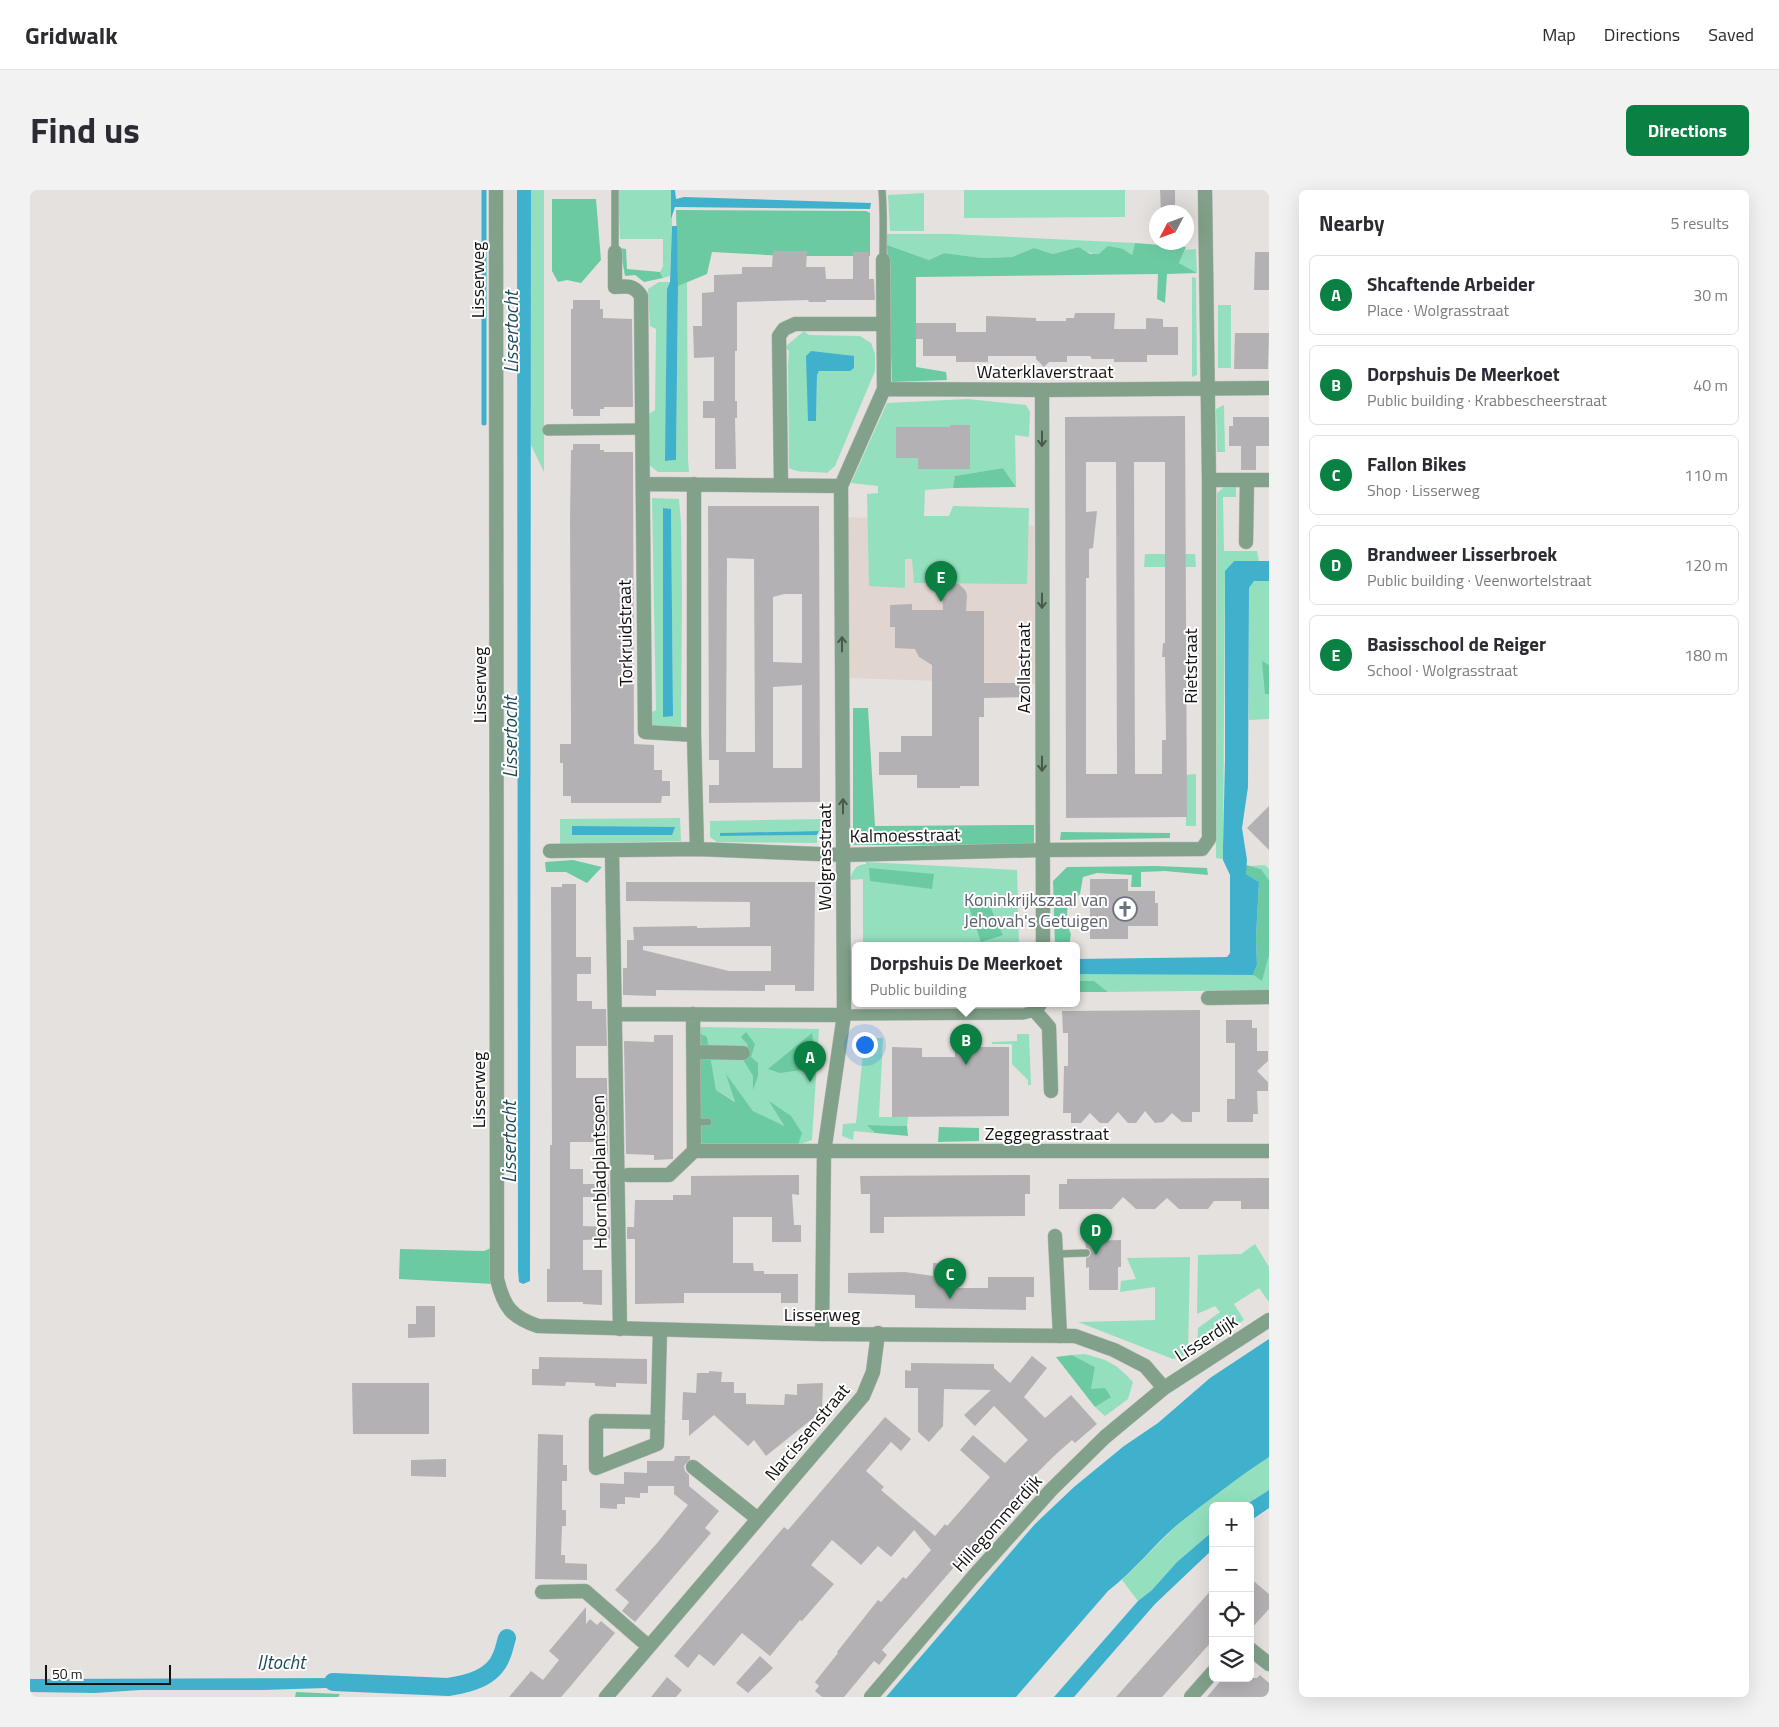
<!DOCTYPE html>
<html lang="en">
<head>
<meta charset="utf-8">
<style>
	body { margin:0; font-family:"Titillium Web",sans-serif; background:#f2f2f3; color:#2b2b33 }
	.controls { position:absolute; right:15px; bottom:15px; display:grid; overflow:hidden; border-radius:8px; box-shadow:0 5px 20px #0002 }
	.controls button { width:45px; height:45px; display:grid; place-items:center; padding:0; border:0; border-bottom:1px solid #e1e1e2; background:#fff; color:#2b2b33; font:25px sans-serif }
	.compass { position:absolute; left:1119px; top:15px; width:45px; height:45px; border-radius:50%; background:#fff; box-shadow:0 5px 20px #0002; rotate:229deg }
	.scale { position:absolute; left:15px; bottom:12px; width:126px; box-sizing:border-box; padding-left:5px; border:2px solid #121110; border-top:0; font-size:14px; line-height:18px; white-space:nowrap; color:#121110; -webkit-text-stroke:4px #fff; paint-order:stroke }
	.you { position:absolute; left:834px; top:854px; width:18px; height:18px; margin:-12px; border:4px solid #fff; border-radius:50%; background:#1a73e8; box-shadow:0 0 0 8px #1a73e833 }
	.badge { display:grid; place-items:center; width:32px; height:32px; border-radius:50%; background:#0b8043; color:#fff; font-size:16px; font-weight:700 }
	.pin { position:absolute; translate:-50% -41px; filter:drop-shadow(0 1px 2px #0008) }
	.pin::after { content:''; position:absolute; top:26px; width:18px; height:15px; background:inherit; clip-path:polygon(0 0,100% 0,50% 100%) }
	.popup { position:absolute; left:822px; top:752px; width:228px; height:65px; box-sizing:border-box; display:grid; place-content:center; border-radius:8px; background:#fff; filter:drop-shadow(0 1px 4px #0005); font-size:16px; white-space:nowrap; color:#7c7c81 }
	.popup b { font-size:19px; color:#2b2b33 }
	.popup::after { content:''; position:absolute; left:50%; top:100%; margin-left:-10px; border:10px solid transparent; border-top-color:#fff }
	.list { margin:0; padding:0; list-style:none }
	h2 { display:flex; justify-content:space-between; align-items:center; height:65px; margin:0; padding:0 20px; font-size:21px }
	h2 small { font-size:16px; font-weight:400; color:#7c7c81 }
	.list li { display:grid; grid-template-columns:32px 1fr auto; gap:15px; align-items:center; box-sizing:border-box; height:80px; margin:0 10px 10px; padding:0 10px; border:1px solid #e1e1e2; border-radius:8px }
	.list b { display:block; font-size:19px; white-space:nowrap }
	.list p { margin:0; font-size:16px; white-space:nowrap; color:#7c7c81 }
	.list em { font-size:16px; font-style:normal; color:#7c7c81 }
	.icon { flex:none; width:28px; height:28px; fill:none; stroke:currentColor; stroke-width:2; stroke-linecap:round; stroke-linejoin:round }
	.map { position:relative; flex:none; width:1239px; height:1507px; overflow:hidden; border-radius:8px }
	header { display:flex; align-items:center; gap:30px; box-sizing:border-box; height:70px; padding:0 25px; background:#fff; border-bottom:1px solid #e1e1e2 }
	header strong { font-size:24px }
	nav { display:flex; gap:28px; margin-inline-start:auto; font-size:18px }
	.intro { display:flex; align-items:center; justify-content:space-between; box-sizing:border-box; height:120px; padding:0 30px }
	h1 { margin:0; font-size:35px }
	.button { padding:12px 22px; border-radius:8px; background:#0b8043; color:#fff; font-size:18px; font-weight:700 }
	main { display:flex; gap:30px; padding:0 30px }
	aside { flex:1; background:#fff; border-radius:8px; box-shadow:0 5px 20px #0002 }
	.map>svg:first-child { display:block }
</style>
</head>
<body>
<header>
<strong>Gridwalk</strong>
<nav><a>Map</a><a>Directions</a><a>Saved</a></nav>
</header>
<div class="intro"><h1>Find us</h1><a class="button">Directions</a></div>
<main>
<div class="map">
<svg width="1239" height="1507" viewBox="0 0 1239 1507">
	<rect width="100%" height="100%" fill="#e5e1df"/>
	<path fill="#e1d5cf" d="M817 327 1004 336 1005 494 818 488Z"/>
	<path fill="#94dfbe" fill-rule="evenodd" d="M501 0H514V282L501 255Z
		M588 0H641L642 36 640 86 633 88 630 82 633 76V49H590Z
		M934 0H1095V27L934 28Z
		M894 3V41H860L858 5Z
		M857 44H922L1105 53 1102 65 1093 59C1073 64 1067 69 1049 57L1023 64 1004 58 982 67 952 68 914 63 899 70 857 55Z
		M1166 59 1167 83 1149 73 1155 60Z
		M1162 87 1166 88 1167 185 1162 187Z
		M629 92H640L637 99 636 271 646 270 648 96 657 92 658 270 659 282H628L618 274 619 224 625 220 626 139 620 136 618 99Z
		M1188 115H1201V178H1188Z
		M774 141 779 145 830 146 841 153 845 164V181L805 276 797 283C785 281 769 284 759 278L758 174 759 161 755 157ZM781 161 820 181H789L787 184 786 231H779L777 191Z
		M938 209 996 215 1000 222 999 247 985 245 986 297 973 278 926 286 923 298 895 300 894 326H919L923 316 999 318 997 394 884 393 882 369H875V398L839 396 837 304 848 303V296L821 293 857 213Z
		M1194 215 1195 262H1187L1186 219Z
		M1206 296V307H1193L1194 361H1227L1229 371H1204L1195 381 1193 669 1186 668 1187 303 1194 297Z
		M622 308 649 309 651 333 652 405 651 538 622 537 620 523 626 520ZM633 318 641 320 643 526H633Z
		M1115 364H1165L1166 377H1114Z
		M1224 391H1239V529L1219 530V398Z
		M1166 584V636H1156V585Z
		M650 628 651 651 530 654V629Z
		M793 629V641L690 643V646L787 645V653L687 652 680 647V631Z
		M836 672 987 680 989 756H833V689L820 690C823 680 825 675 836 674Z
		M1235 675 1239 679V690L1231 679 1219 676Z
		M1239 766V800L1078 802 1064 791H1046V784L1070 783 1223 785 1232 791Z
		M670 837 789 839 782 950 768 955 740 912 754 937 723 921 697 886 706 912 686 900 677 848 669 843Z
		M987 844H999V846L1001 895H998V890L982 874V854H962V852L987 851Z
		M824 848H853L849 927H878L877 936 838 935 845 943 824 941 823 950 812 946 813 934 826 933 833 863 823 860Z
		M1225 1054 1239 1077V1112L1229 1098 1204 1114 1214 1130 1167 1160 1168 1138 1190 1122 1185 1116 1167 1124 1168 1065 1211 1064Z
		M1160 1067 1158 1164 1143 1169 1048 1132 1125 1130V1097L1090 1102 1091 1091 1106 1089 1097 1068Z
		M1054 1164C1079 1170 1085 1173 1103 1192L1098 1209 1075 1226 1065 1217 1081 1206 1061 1199 1065 1177 1042 1165Z
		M1239 1267V1300L1214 1316H1183V1341L1147 1372 1122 1400 1108 1411 1092 1390 1146 1336 1201 1292Z"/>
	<path fill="#6bcaa2" d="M522 9H566L571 70 551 93 537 90 528 92 522 81Z
		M646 20 836 21 840 23V66H757L682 62 677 84 648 96Z
		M1105 53 1156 57 1149 73 1167 83 1137 84 1135 113 1127 109 1128 84 886 87V177L916 182 917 190 862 192 857 55 899 70 914 63 952 68 982 67 1004 58 1023 64 1049 57 1060 64H1069L1078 56 1093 59 1102 65Z
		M590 58 596 59 597 79 630 82 633 88 614 92 605 85 595 86Z
		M973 278 986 297 923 298 925 286Z
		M1232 471 1239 475V504H1235Z
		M823 518H838L845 636 1004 635V655H823Z
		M1031 642 1140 643V648L1030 650Z
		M543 670 572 677 557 693 536 682H516L515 672Z
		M1216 675 1231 679 1239 690V766L1232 791 1223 785 1227 775 1226 748 1229 692 1216 684Z
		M1125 676 1177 678 1178 685 1135 681 1111 682V697H1101L1102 685 1067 683 1053 687 1050 704 1038 714 1036 732 1041 744 1039 756H1025L1023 691 1037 677Z
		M839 678 904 684 902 699 840 691Z
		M957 710 973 745 951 752 939 717Z
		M1046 791H1064L1078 802H1046Z
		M716 842 725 854 721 867 728 873V886L723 900V886L711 866 718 855 711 847Z
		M669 843 677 847 686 900 705 912 696 884 723 921 754 936 739 911 761 926 772 943 768 955H670Z
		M782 843 785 867 778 879 750 883 738 879Z
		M837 935 877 936 878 946 845 943Z
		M909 937 949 938V951L908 952Z
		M985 940H1006V950L984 948Z
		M461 1058 463 1094 369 1089 370 1059 454 1061Z
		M1042 1165 1065 1177 1061 1199 1075 1198 1081 1207 1065 1217 1026 1167Z
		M266 1502 310 1504 308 1507H265Z"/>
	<path fill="#3fb1cd" d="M487 0H501V4L500 1091 493 1094 489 1092 488 1081Z
		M641 0H645L646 9 654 7 841 13 840 19 645 17 641 29Z
		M642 36H647L648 96 646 270 635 271 637 99 640 92Z
		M781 161 824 166V178L820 181H789L787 185 786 231H778L776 166Z
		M633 318 641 319 643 526 633 527Z
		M1204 371H1239V391H1224L1219 398 1218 597 1212 638 1217 670 1216 684 1229 692 1226 748 1227 775 1223 785 1046 784V769L1197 767 1200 763V685L1193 670V657L1195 570V381Z
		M542 636 645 637 642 645H542Z
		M789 641 787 645 690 646V643Z
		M1239 1149V1267C1207 1288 1177 1311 1147 1335 1123 1356 1104 1381 1078 1401L986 1507H856L1005 1334 1044 1297 1094 1256 1128 1233 1180 1188Z
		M1239 1300V1318L1220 1331V1316H1214Z
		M1183 1341V1359L1125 1414 1044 1507H1024L1108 1411 1122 1400 1147 1372Z
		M327 1488V1497L233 1500H110L65 1503 0 1502V1489Z"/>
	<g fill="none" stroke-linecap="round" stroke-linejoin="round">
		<path stroke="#3fb1cd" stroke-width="5" d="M454 0V233"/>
		<path stroke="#3fb1cd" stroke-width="18" d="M303 1492 418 1497C438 1494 463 1488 471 1467 474 1461 475 1454 477 1448"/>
	</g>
	<path fill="#b4b1b4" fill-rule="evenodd" d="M1130 0H1145V22H1131Z
		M743 61H777L776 77H795L796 89H823V62H839V89H844L845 110H796V112H779L778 110 707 112V161H705V211H707V228H705L706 279H685V228H673V211H684V167L664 168 663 136H672V103L684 102V85L712 84V77H742Z
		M1225 62H1239V100H1224Z
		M543 110H570V119H573V128L602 129 603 217H574V219H570V226H543V219H541V119H543Z
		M1045 123H1085L1084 139H1116V128L1133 129V137H1148V165H1117V172H1084V169H1062L1060 166H1037V172H1019L1014 177 1006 169V166H958V172H926V166H893V149H886V133H926V142H956V126L1006 128V131H1036V128H1044Z
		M1205 143H1239L1238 179H1204Z
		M1155 226 1157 627 1036 628 1035 227ZM1056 272H1086L1087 584H1056V388H1059V359L1063 358 1067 321 1056 322ZM1104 272H1135V453H1133L1132 467H1135L1136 550H1132V584H1105Z
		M1203 227H1239V256H1226V280H1211V256H1199V236H1203Z
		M920 235H940V279H888V268H866V237H920Z
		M543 254H570V260H574V262H603L604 554 624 555V580H632V591H640V606H632L631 613H541V606H533V573H530V554H541V527L540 331 541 260H543Z
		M678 316H789L790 612 679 613V595H689V570H679ZM697 368 724 369 725 562H696ZM754 404H772V473L743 472V407ZM772 495V578H743V497Z
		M924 393 929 394 935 400 937 405 936 421H954V493H998V507L954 508V527H949V596H930V598H887V585H849V562H871V546H902V475L889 467 885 459 865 458V437H860V415L882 414V420H913L912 401 917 395Z
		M1239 616V660L1217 638Z
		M1060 689H1098V701H1125V713H1128V736H1098V749H1060Z
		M596 692H785L784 801H765V795H735V801L626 800V806L593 805V778H597V750H604L603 737 667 736V738L720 737V712L596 711ZM613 756H741V781H699L613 760Z
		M532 694H546V767H561V784H547V811H562V819H576L577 856H546V888H577L578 964H566V952H540V979H553V994H579V1007H553V1036L580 1037V1049L553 1050V1080H572V1115L553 1114V1112H517V1079H520V955H522L521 697H532Z
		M1170 820V922H1162V932H1152L1142 923 1133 932 1125 933 1115 921 1106 933H1098L1088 922 1078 933H1070L1060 923 1051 933H1041V923H1033L1034 876H1038V843H1033L1032 821Z
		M1196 830H1222V838H1227V861H1238V871L1227 881 1238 892V901H1227L1228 924H1223V932H1197V909H1205V853H1196Z
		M624 845H643V969L624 970V965L596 964 594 851 624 852Z
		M862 857 892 858V867H925V857H979V926L862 927Z
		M769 985V1005L762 1004 764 1035H771V1052H742V1027H703V1073H723L724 1081H734V1084H768V1113H751V1103H654V1113L605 1114V1049H597V1037H604L605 1010H643V1005H661V986Z
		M1000 985V1004H995V1026L854 1027V1043H840V1004H831L830 986Z
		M1239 988V1019H1211V1011H1184L1178 1019H1149L1137 1008 1125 1019H1106L1093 1007 1082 1019H1029V994H1037V989Z
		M1091 1050V1077H1088V1100H1059V1077L1056 1078V1068L1060 1066 1061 1062 1059 1059 1056 1058 1055 1051Z
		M903 1073 922 1074V1098H958V1087H1004V1107H996V1120L885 1118V1105L818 1103V1083L875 1082 903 1086Z
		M386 1116H405V1147L378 1148V1134H386Z
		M1002 1166 1017 1178 994 1207 1015 1228 1041 1205 1067 1234 1045 1253 1042 1250 1024 1266 990 1300 992 1301 970 1328 960 1339 959 1337 852 1460 857 1465 849 1475 844 1471 814 1507H792L785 1501 789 1496 785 1492 808 1463 807 1462 848 1410 851 1412 873 1387 876 1389 901 1360 884 1340 861 1367 848 1356 831 1375 802 1350 781 1375 804 1394 772 1431 770 1430 740 1466 712 1443 684 1476 669 1464 658 1478 644 1466 754 1337 758 1340 855 1227 881 1249 871 1261 861 1252 836 1281 854 1297 851 1300 905 1346 915 1334 917 1336 960 1287 930 1260 943 1245 975 1273 998 1250 964 1216 945 1236 934 1225 961 1200 914 1199 913 1236 899 1252 888 1242V1198H875V1180L881 1181V1173L964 1174V1178L980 1193Z
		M509 1167 617 1169V1194L586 1193V1197L565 1196V1193L536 1192 535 1196 502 1195V1179H509Z
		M679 1181 692 1182 691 1192H704V1203H716V1214L754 1215 755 1204 767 1205V1194L793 1193 792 1221 736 1266 724 1250 718 1256 684 1225 659 1246V1230H652L653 1202 666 1203 667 1183H679Z
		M322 1193H399V1244H323Z
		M508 1244 533 1245V1275H537V1291H532V1320H536V1336H532L531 1365H535V1373L557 1374V1390L505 1389Z
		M645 1266H660V1269L654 1276 655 1281 659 1285V1296L689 1321 675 1338 681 1343 605 1432 592 1421 599 1412 585 1400 628 1352 658 1315 644 1304V1296H618V1303H610V1308L595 1307V1314H587V1319L570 1318V1293L594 1294V1282L617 1283V1271H644Z
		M416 1269V1287L381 1286V1270Z
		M1220 1388 1239 1404V1419L1220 1440Z
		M1183 1398V1450L1132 1507H1086Z
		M556 1417V1434L560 1429 567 1435 571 1431 585 1443 539 1498 531 1507H479L501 1481 513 1490 529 1470 519 1461Z
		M730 1466 743 1478 718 1503 706 1493Z
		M1230 1485 1239 1493V1507H1177L1193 1488H1227Z
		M637 1487 652 1500 646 1507H621Z"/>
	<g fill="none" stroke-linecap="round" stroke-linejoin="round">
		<g stroke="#bfbcba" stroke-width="8">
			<path id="service" d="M585 0V62
				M852 0C854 24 853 47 853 70
				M663 932H678
				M1026 1064 1056 1063"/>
		</g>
		<g stroke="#bfbcba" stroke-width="12">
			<path id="pedestrian" d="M518 240 613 239
				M814 825 993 824 1005 821"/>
		</g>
		<g stroke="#bfbcba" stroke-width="15">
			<path id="minor" d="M585 62V97C597 96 604 95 611 106L615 542 664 545
				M854 199 1012 200 1239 198
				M1012 200 1013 756
				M1179 290H1239
				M613 294 811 296
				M664 294V545L667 659
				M751 295 749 146 754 139 765 134H853
				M1216 352 1217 290
				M520 661 667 659 813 665 1012 660 1172 659 1179 649V290L1175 0
				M582 661 590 1139
				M1178 808 1239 807
				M1010 814 1005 821 1019 837 1021 901
				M585 824 814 825
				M663 824 664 961H1239
				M664 862 713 863
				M598 985H639L664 961
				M1025 1046 1030 1146
				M792 1144 794 962 814 825 811 296 854 199 853 70
				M628 1232 566 1231V1278L627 1254 630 1140
				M663 1277 728 1329
				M512 1402 555 1401 618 1456
				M1220 1459 1239 1474
				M576 1507 833 1206 843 1182 848 1143
				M1161 1507 1183 1482"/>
		</g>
		<g stroke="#bfbcba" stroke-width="15">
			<path id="tertiary" d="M466 0 467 1089C474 1117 481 1127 508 1136L792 1144 1045 1146 1084 1160 1115 1176 1134 1198
				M841 1507 943 1387 1021 1300 1075 1247 1134 1198 1239 1130"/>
		</g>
		<use href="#service" stroke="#81a18a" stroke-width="7"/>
		<use href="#pedestrian" stroke="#81a18a" stroke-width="11"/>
		<use href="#minor" stroke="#81a18a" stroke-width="14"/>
		<use href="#tertiary" stroke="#81a18a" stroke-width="14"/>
	</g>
	<defs><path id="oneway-shaft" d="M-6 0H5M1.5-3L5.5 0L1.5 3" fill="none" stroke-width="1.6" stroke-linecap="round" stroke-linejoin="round" transform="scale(1.25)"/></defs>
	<g stroke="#4a594d">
		<use href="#oneway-shaft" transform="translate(1012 249) rotate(90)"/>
		<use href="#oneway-shaft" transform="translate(1012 411) rotate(90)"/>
		<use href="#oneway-shaft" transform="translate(812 454) rotate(-90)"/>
		<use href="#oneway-shaft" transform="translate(1012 574) rotate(90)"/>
		<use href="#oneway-shaft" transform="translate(813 616) rotate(-90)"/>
	</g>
	<defs>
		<g id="church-ring" transform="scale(1.25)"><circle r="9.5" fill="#fff" stroke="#6b7280" stroke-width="1.5"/><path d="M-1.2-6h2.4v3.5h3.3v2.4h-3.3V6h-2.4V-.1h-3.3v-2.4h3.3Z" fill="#6b7280"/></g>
	</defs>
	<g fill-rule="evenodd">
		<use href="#church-ring" x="1095" y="719"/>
	</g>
	<g text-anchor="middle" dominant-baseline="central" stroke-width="4" stroke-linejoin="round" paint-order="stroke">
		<g font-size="18" fill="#121110" stroke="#fff">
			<text transform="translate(447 90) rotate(-90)">Lisserweg</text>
			<text x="1015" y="181">Waterklaverstraat</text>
			<text transform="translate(595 443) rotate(-91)">Torkruidstraat</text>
			<text transform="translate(1160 476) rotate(-90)">Rietstraat</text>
			<text transform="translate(993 478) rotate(-90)">Azollastraat</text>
			<text transform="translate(449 495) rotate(-90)">Lisserweg</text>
			<text transform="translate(875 645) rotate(-1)">Kalmoesstraat</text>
			<text transform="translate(794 667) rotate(-90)">Wolgrasstraat</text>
			<text transform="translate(448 900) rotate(-90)">Lisserweg</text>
			<text x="1017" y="943">Zeggegrasstraat</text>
			<text transform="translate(569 982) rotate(-91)">Hoornbladplantsoen</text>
			<text x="792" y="1124">Lisserweg</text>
			<text transform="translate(1176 1148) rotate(-33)">Lisserdijk</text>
			<text transform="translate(777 1242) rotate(-50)">Narcissenstraat</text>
			<text transform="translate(967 1333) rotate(-48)">Hillegommerdijk</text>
		</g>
		<g font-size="18" fill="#5b616d" stroke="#fff" text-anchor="end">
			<text x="1078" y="709">Koninkrijkszaal van<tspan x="1078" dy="21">Jehovah's Getuigen</tspan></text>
		</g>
		<g font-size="19" font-style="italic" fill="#1b4b57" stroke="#fff">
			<text transform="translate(480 142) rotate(-90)">Lissertocht</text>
			<text transform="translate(479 547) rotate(-90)">Lissertocht</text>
			<text transform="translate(478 952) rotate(-90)">Lissertocht</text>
			<text x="251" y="1471">IJtocht</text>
		</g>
	</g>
</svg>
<div class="controls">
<button>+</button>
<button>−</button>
<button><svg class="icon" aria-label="locate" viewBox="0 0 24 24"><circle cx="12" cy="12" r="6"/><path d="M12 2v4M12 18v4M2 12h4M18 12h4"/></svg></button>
<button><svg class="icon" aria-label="layers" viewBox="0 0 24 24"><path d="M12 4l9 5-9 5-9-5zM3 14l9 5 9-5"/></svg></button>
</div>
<svg class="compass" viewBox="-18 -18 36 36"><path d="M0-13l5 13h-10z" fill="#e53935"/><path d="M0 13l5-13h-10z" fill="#7c7c81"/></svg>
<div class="scale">50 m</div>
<div class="you"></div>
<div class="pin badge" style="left:780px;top:892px">A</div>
<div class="pin badge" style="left:936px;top:875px">B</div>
<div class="popup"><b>Dorpshuis De Meerkoet</b>Public building</div>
<div class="pin badge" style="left:920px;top:1109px">C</div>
<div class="pin badge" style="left:1066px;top:1065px">D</div>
<div class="pin badge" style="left:911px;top:412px">E</div>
</div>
<aside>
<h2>Nearby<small>5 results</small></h2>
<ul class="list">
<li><span class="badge">A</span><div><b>Shcaftende Arbeider</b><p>Place · Wolgrasstraat</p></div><em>30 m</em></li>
<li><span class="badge">B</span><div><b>Dorpshuis De Meerkoet</b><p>Public building · Krabbescheerstraat</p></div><em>40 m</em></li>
<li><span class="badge">C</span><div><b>Fallon Bikes</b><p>Shop · Lisserweg</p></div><em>110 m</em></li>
<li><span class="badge">D</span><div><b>Brandweer Lisserbroek</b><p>Public building · Veenwortelstraat</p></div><em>120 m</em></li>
<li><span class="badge">E</span><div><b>Basisschool de Reiger</b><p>School · Wolgrasstraat</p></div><em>180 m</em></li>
</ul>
</aside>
</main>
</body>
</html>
